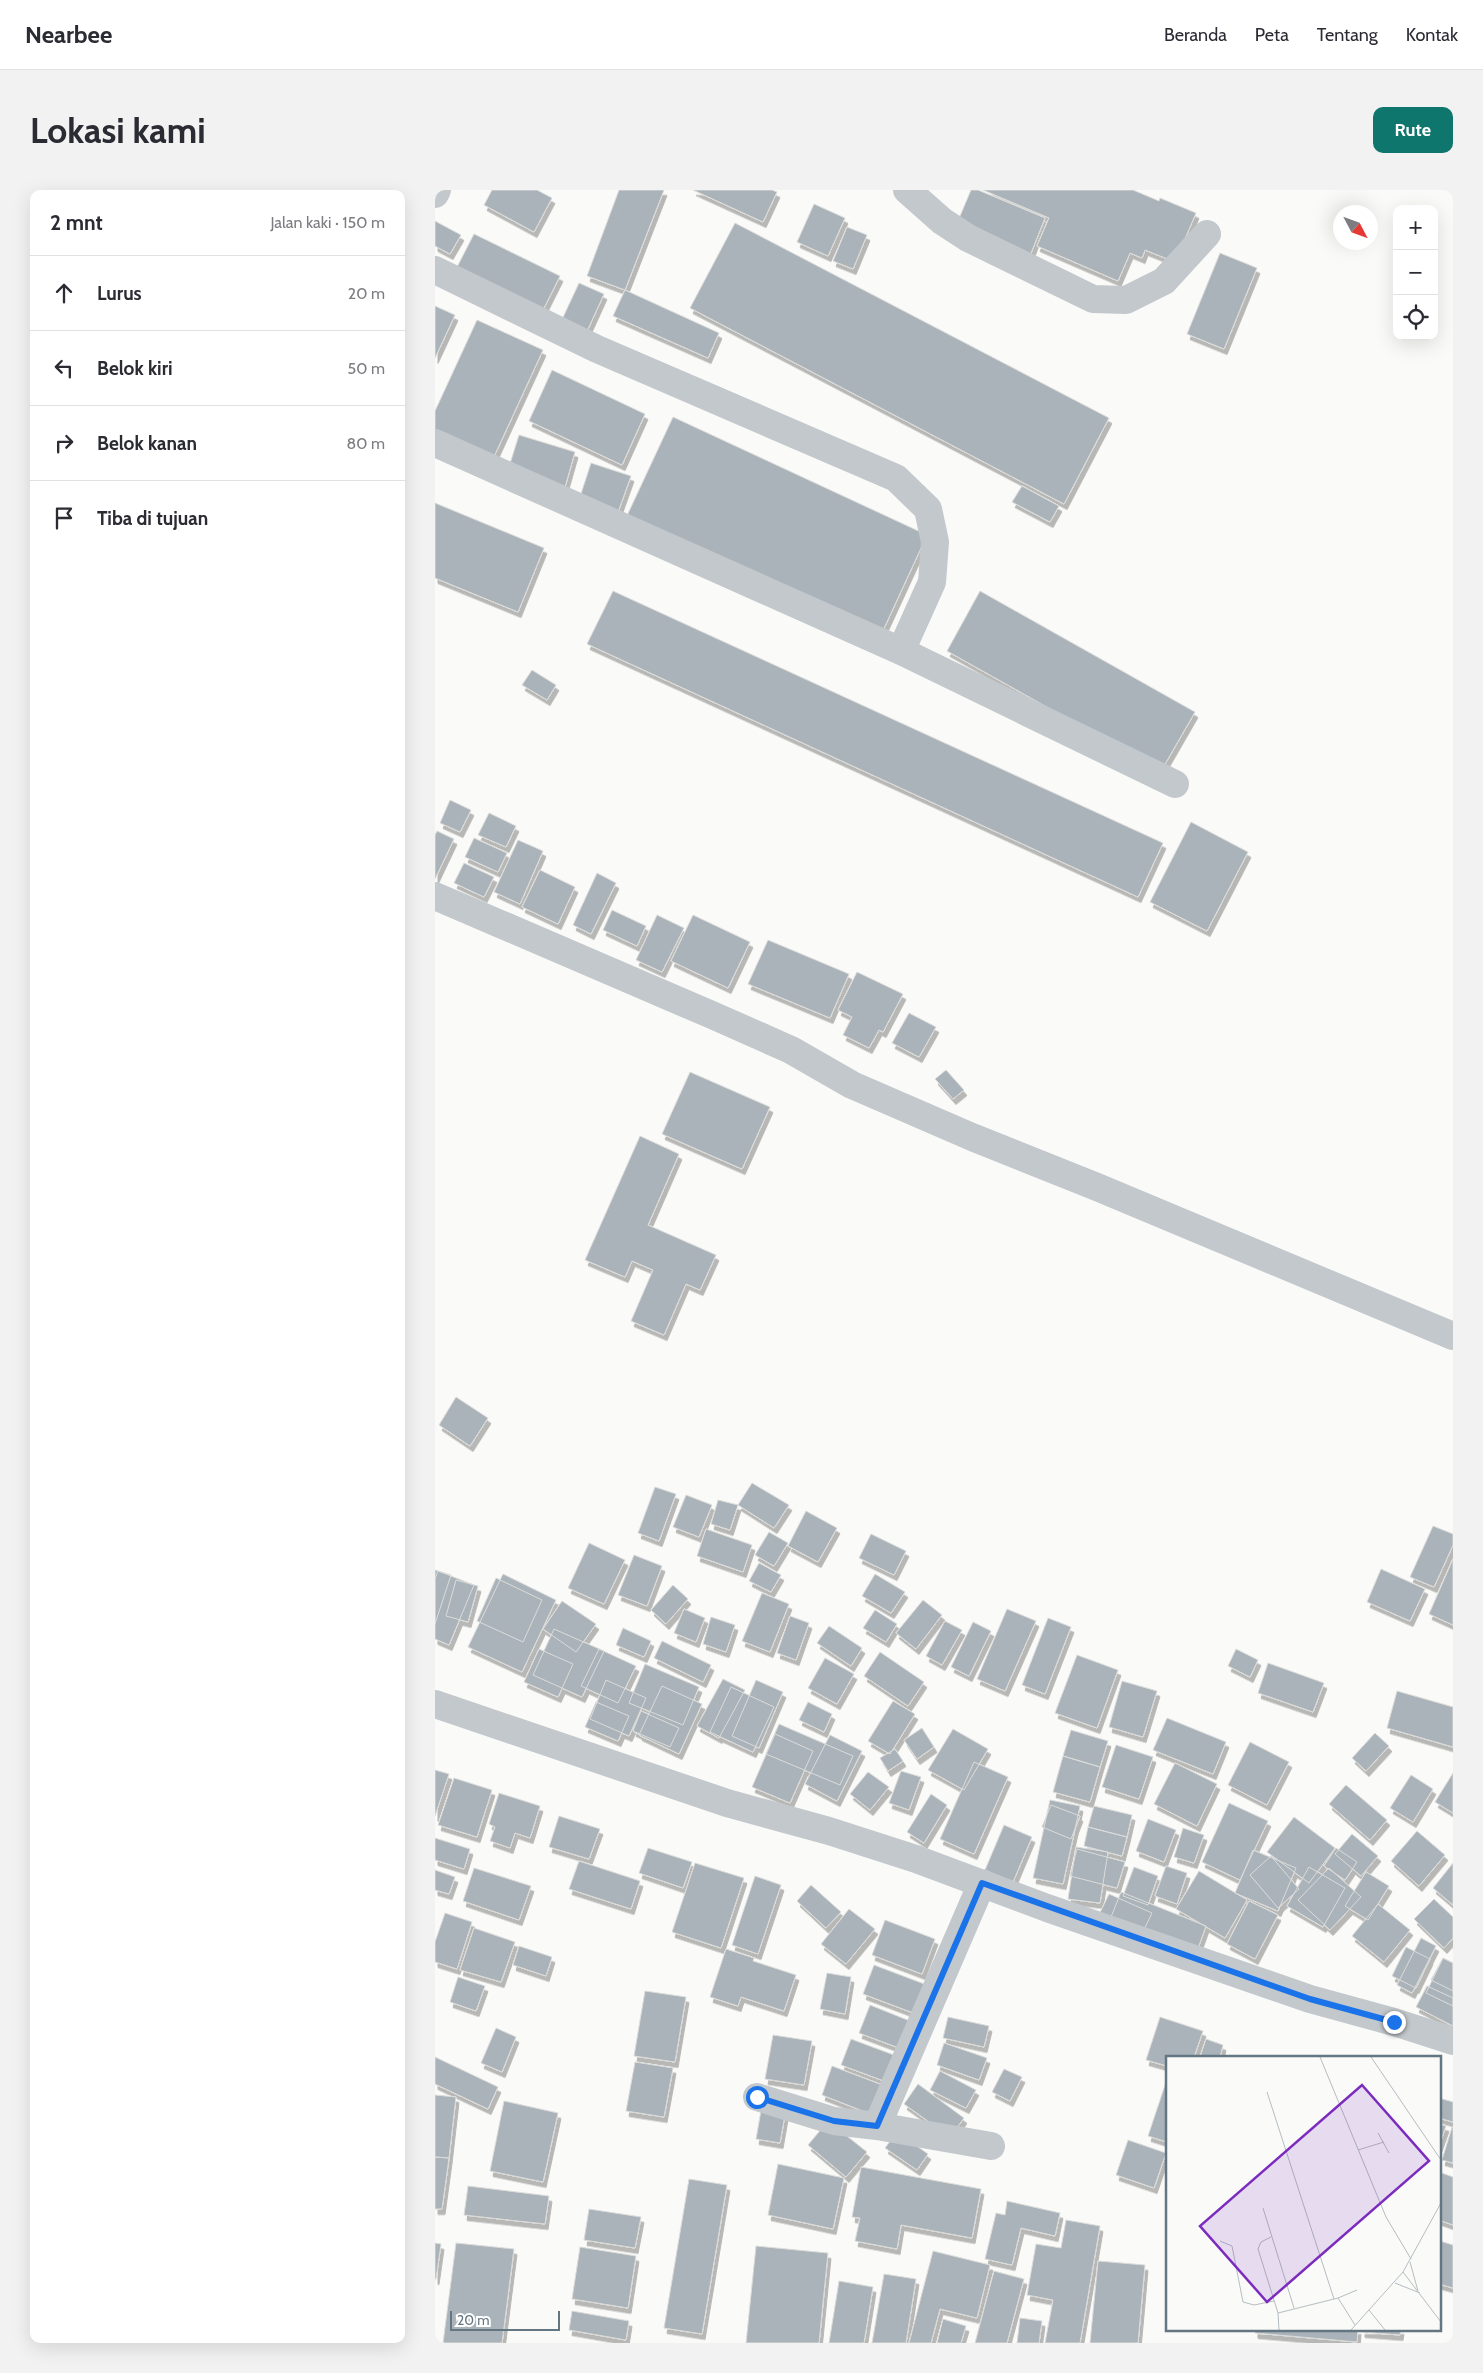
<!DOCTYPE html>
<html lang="id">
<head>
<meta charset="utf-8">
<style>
	body { margin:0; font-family:Cabin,sans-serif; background:#f2f2f3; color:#2b2b33 }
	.controls { position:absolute; right:15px; top:15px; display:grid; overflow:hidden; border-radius:10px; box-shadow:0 5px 20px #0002 }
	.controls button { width:45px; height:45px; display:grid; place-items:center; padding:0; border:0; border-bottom:1px solid #e1e1e2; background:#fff; color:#2b2b33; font:25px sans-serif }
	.compass { position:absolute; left:898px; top:15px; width:45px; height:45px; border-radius:50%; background:#fff; box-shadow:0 5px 20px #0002; rotate:131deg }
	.scale { position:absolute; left:15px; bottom:12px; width:110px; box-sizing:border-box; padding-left:5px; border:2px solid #657683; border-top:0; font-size:14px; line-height:18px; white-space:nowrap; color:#657683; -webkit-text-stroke:4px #fff; paint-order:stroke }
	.stop { position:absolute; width:15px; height:15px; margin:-11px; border:4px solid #1a73e8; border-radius:50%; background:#fff }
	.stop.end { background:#1a73e8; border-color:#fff; box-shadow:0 1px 5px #0008 }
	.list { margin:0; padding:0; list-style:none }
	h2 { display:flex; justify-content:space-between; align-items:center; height:65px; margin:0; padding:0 20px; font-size:21px }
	h2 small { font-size:16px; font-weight:400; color:#7c7c81 }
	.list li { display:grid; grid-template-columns:32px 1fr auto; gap:15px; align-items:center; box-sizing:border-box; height:75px; padding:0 20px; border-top:1px solid #e1e1e2 }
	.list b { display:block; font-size:19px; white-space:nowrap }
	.list em { font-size:16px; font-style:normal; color:#7c7c81 }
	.icon { flex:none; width:28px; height:28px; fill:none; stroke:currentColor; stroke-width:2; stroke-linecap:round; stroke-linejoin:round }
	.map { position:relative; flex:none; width:1018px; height:2153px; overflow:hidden; border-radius:10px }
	header { display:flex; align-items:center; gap:30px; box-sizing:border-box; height:70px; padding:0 25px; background:#fff; border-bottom:1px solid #e1e1e2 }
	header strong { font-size:24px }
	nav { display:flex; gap:28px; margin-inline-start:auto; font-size:18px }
	.intro { display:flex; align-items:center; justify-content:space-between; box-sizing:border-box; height:120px; padding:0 30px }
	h1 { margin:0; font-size:35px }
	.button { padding:12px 22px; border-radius:10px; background:#0f766e; color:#fff; font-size:18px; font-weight:700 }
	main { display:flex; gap:30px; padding:0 30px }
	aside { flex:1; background:#fff; border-radius:10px; box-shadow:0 5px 20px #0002 }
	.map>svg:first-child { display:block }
</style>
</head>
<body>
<header>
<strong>Nearbee</strong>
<nav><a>Beranda</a><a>Peta</a><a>Tentang</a><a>Kontak</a></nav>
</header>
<div class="intro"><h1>Lokasi kami</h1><a class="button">Rute</a></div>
<main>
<aside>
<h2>2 mnt<small>Jalan kaki · 150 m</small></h2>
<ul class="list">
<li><svg class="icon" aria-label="ahead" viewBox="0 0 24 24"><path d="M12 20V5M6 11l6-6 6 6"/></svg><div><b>Lurus</b></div><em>20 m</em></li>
<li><svg class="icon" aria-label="left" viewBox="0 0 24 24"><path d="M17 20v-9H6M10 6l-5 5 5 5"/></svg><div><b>Belok kiri</b></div><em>50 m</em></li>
<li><svg class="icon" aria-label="right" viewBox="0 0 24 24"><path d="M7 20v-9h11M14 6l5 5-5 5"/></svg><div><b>Belok kanan</b></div><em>80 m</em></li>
<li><svg class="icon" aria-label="arrive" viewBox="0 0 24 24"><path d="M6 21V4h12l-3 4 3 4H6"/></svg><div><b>Tiba di tujuan</b></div></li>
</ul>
</aside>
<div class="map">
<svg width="1018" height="2153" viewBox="0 0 1018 2153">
	<defs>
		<filter id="shadow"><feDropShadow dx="3" dy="5.5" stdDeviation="0" flood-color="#0004"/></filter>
	</defs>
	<rect width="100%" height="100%" fill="#fafaf8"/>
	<path fill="#aab3b9" stroke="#dcdcda" filter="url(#shadow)" d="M57 0H102L117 8 99 42 49 15Z
		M184 0H229L190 100 152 86Z
		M258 0H337L342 2 328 32Z
		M536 0H543L610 28 594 68 520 38Z
		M548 0H698L724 11 725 8 761 23 740 72 710 60 707 68 695 63 683 91 602 56 614 28Z
		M379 14 410 28 393 66 362 52Z
		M0 31 26 45 15 64 0 56Z
		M300 33 674 228 629 314 255 118Z
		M412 37 432 45 418 79 398 71Z
		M39 44 125 86 105 126 19 83Z
		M785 63 822 78 789 159 752 144Z
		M144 93 169 104 148 150 123 138Z
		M190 100 284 143 273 168 178 126Z
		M0 116 20 125 0 168Z
		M42 130 108 160 57 271 0 246V221Z
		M117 180 210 224 187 275 94 231Z
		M238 227 492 345 445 447 190 330Z
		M84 245 140 262 130 297 73 280Z
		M156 273 196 286 182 325 143 313Z
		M587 296 624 316 615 332 577 312Z
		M0 313 109 358 83 422 0 388Z
		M178 401 728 653 703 707 152 454Z
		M545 401 760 522 726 581 512 461Z
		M97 480 121 495 112 510 87 495Z
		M15 610 36 620 25 642 5 633Z
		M54 623 81 636 71 657 43 645Z
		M756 632 813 662 772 741 715 712Z
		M2 641 19 649 0 689V645Z
		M39 648 72 663 63 682 30 667Z
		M83 650 108 661 85 714 59 702Z
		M29 673 59 687 49 707 19 693Z
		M105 680 140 697 123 734 87 717Z
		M162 683 181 693 156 744 138 735Z
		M177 720 211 736 202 756 168 740Z
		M222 725 249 738 227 782 201 770Z
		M258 725 315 752 293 798 236 771Z
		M333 750 414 784 395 828 313 794Z
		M422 782 468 804 448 842 444 840 434 858 408 845 417 827 403 820Z
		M474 823 501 837 484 867 457 853Z
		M511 880 529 900 518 909 500 889Z
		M255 882 335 917 307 979 227 944Z
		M205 946 244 964 213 1035 281 1065 265 1100 251 1094 229 1145 196 1131 218 1080 197 1071 190 1087 150 1070Z
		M21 1207 53 1228 35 1256 4 1235Z
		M317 1293 354 1315 339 1338 303 1315Z
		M220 1297 241 1304 224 1351 203 1343Z
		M251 1305 277 1315 264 1347 238 1337Z
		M283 1310 303 1315 295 1340 276 1334Z
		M371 1321 402 1338 383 1372 353 1356Z
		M998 1336 1018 1344V1355L999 1397 975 1387Z
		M271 1339 317 1355 308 1382 262 1366Z
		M334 1342 353 1353 339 1376 320 1365Z
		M436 1344 471 1361 459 1385 424 1368Z
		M154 1353 190 1370 169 1414 133 1398Z
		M199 1365 227 1376 212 1416 183 1405Z
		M1018 1369V1435L994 1424Z
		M324 1373 346 1385 336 1402 314 1391Z
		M946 1379 990 1399 975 1431 932 1412Z
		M0 1380 16 1385 0 1434Z
		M3 1381 39 1395 14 1455 0 1449V1389Z
		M68 1384 121 1410 87 1482 33 1457Z
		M440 1384 470 1402 456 1423 427 1406Z
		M61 1388 107 1410 88 1452 42 1431Z
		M21 1390 43 1396 33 1432 11 1426Z
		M238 1395 253 1409 231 1434 216 1420Z
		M327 1403 354 1414 335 1462 307 1451Z
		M488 1410 507 1425 481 1459 461 1443Z
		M127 1411 161 1434 141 1462 108 1439Z
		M249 1419 270 1428 261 1452 239 1443Z
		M572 1419 601 1431 570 1501 542 1489Z
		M440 1420 462 1434 451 1452 428 1438Z
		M355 1426 374 1433 361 1470 342 1463Z
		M276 1427 300 1435 291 1462 268 1454Z
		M613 1428 636 1437 610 1504 587 1495Z
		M510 1431 527 1440 507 1475 491 1466Z
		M538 1432 556 1441 534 1486 516 1477Z
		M394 1436 427 1458 416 1476 382 1453Z
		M188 1438 216 1451 209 1467 181 1455Z
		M119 1439 169 1461 147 1507 98 1485Z
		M227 1451 276 1475 268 1492 219 1468Z
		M104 1459 138 1474 123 1507 89 1492Z
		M164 1459 201 1476 183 1513 146 1496Z
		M801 1459 823 1470 815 1487 793 1476Z
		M445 1462 489 1492 473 1516 429 1486Z
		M642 1465 683 1480 662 1538 620 1523Z
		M390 1468 419 1484 402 1514 373 1498Z
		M833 1473 889 1493 878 1522 823 1503Z
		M210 1474 264 1497 248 1535 194 1513Z
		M288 1489 310 1500 284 1548 262 1536Z
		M171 1490 211 1508 194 1546 155 1529Z
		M321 1490 348 1502 324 1558 297 1546Z
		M687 1491 722 1501 708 1547 674 1537Z
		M227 1496 267 1514 244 1564 204 1545Z
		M296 1497 339 1517 318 1562 275 1542Z
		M962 1501 1018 1517V1557L952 1538Z
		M458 1511 480 1524 455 1564 433 1551Z
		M161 1512 194 1526 183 1551 150 1537Z
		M373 1512 397 1524 389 1542 364 1530Z
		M206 1521 244 1538 235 1557 198 1541Z
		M732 1528 791 1552 778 1584 718 1560Z
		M344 1534 418 1566 405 1595 331 1564Z
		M487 1538 499 1557 482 1569 469 1550Z
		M518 1539 553 1559 529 1600 493 1580Z
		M636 1540 673 1551 665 1577 628 1566Z
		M940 1543 954 1556 931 1581 917 1568Z
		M340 1544 378 1561 355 1613 317 1597Z
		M395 1545 427 1561 402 1611 370 1594Z
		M815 1552 854 1572 832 1615 793 1595Z
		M681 1555 718 1567 704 1609 667 1597Z
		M460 1559 468 1571 453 1581 445 1568Z
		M628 1566 665 1577 655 1612 618 1602Z
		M539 1572 573 1587 539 1664 505 1649Z
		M740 1573 782 1594 762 1636 719 1614Z
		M0 1580 14 1584 0 1626Z
		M466 1581 486 1587 474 1620 454 1613Z
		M433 1582 454 1597 435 1620 415 1604Z
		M1018 1583V1623L1000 1612Z
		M976 1585 998 1599 978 1632 955 1618Z
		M19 1588 57 1600 42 1647 3 1635Z
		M911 1595 952 1630 935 1650 894 1614Z
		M64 1603 105 1616 95 1648 80 1643 75 1658 55 1651 60 1637 54 1634Z
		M496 1604 512 1615 489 1653 472 1642Z
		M615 1610 645 1616 628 1694 598 1688Z
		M794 1613 833 1631 805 1690 767 1672Z
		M616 1615 645 1626 636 1649 607 1637Z
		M659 1616 697 1625 692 1647 653 1637Z
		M124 1626 165 1639 154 1669 114 1657Z
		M859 1627 900 1658 874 1693 832 1662Z
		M713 1629 741 1640 729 1672 701 1661Z
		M569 1635 597 1647 578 1692 550 1680Z
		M653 1637 692 1647 687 1666 649 1656Z
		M748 1638 769 1645 759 1673 739 1667Z
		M982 1641 1010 1665 984 1696 956 1671Z
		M917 1644 943 1666 926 1686 900 1664Z
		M0 1648 35 1659 29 1679 0 1670Z
		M641 1657 673 1662 665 1713 633 1709Z
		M213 1658 257 1672 248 1698 204 1683Z
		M901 1658 922 1672 910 1690 889 1676Z
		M642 1659 690 1672 682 1698 635 1686Z
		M818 1660 861 1678 843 1721 800 1703Z
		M836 1666 864 1699 843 1718 815 1685Z
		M144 1671 205 1691 196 1719 134 1699Z
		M260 1673 309 1688 286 1758 237 1742Z
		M1018 1673V1715L998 1698Z
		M731 1676 752 1683 742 1714 720 1706Z
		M699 1677 723 1686 713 1715 688 1706Z
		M874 1677 910 1698 888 1737 852 1716Z
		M39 1678 96 1696 84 1730 28 1711Z
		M894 1678 926 1707 895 1740 863 1710Z
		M0 1680 20 1687 14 1704 0 1700Z
		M764 1681 812 1710 790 1748 741 1719Z
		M931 1682 954 1696 933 1730 910 1716Z
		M320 1686 346 1695 323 1764 297 1755Z
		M376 1695 406 1722 391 1738 362 1711Z
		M686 1702 771 1736 762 1761 676 1727Z
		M674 1704 717 1723 705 1748 662 1729Z
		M999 1709 1018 1727V1748L1009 1758 979 1729Z
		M814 1711 843 1725 820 1769 792 1754Z
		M943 1714 975 1740 949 1772 917 1746Z
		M414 1719 440 1739 411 1774 386 1754Z
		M10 1723 37 1732 22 1779 0 1772V1752Z
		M450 1730 500 1749 487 1784 437 1765Z
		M39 1738 80 1752 66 1792 25 1780Z
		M986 1748 1001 1756 977 1803 962 1795Z
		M84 1756 117 1767 111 1786 78 1775Z
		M971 1757 995 1769 981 1798 957 1786Z
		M291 1759 319 1768 318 1771 361 1785 349 1821 306 1807 303 1816 275 1807Z
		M1008 1768 1018 1773V1816L991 1803Z
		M1008 1768 1018 1773V1801L996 1790Z
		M439 1775 492 1795 481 1824 428 1804Z
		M392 1783 416 1787 410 1824 385 1819Z
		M23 1787 50 1796 41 1821 15 1812Z
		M992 1796 1018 1808V1836L981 1817Z
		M210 1801 251 1807 240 1872 199 1866Z
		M435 1815 475 1831 464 1858 424 1843Z
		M513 1827 554 1836 549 1857 508 1848Z
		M725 1827 768 1841 759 1867H732V1876L711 1870Z
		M61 1838 81 1847 67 1882 46 1873Z
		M338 1845 377 1851 369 1895 330 1889Z
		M416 1849 467 1868 457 1894 406 1875Z
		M771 1849 788 1855 785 1867H765Z
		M509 1853 552 1868 544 1890 502 1875Z
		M0 1867 63 1897 53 1919 0 1894Z
		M200 1872 238 1878 229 1927 191 1921Z
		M397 1876 450 1896 438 1925 387 1905Z
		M569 1879 587 1887 575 1911 557 1902Z
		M505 1881 541 1900 531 1918 495 1900Z
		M731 1892H732V1952L713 1946Z
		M483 1894 529 1928 515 1947 469 1914Z
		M0 1905 21 1907 14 1968 0 1967Z
		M1004 1908 1018 1912V1932L1004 1928Z
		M69 1911 123 1923 108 1992 55 1981Z
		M327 1915 351 1919 345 1953 321 1949Z
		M393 1931 432 1962 411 1987 373 1955Z
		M1004 1934 1011 1936 1004 1956Z
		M1017 1937 1018 1938V1973L1007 1970Z
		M462 1942 493 1964 482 1980 450 1958Z
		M693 1950 731 1963 719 1998 681 1985Z
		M0 1967 14 1968 7 2019H0Z
		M343 1974 409 1988 398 2039 333 2025Z
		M426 1977 546 1999 537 2048 466 2035 462 2059 420 2051 425 2028 417 2027Z
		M1004 1982 1018 1987V2035L1004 2030Z
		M254 1989 292 1995 267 2144 229 2138Z
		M33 1996 114 2006 110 2034 29 2025Z
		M572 2011 625 2023 620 2046 586 2038 577 2075 550 2069 561 2023 570 2025Z
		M154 2019 206 2027 200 2058 149 2050Z
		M631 2030 665 2036 645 2153H610L618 2110 592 2105 601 2054 626 2058Z
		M1005 2051 1018 2055V2098L1004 2094Z
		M0 2053 6 2054 1 2089H0Z
		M21 2053 79 2059 67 2153H8Z
		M321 2056 393 2063 384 2153H311Z
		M145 2057 201 2066 193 2118 137 2109Z
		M498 2061 555 2075 542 2128 505 2119 496 2153H474Z
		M663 2071 710 2075 703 2153H655Z
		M559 2081 589 2089 572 2153H540Z
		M449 2084 481 2089 471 2153H437Z
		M404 2091 438 2097 429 2153H394Z
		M137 2121 194 2131 191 2150 134 2140Z
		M585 2128 607 2131 604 2153H582Z
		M508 2129 531 2136 526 2153H502Z
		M820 2139H923L922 2152 820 2143Z
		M927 2139H966L965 2145 927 2142Z"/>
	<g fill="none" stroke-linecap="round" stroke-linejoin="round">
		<path stroke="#c3c8cc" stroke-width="28" d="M472 0 507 31 533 48 658 109 691 110 729 91 772 44
			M0 4 2 0
			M0 80 162 159 461 288 493 319 500 352 497 392 466 461
			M0 253 466 461 740 594
			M0 706 277 825 356 860 417 895 537 947 662 997 1018 1146
			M0 1514 292 1613 394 1641 481 1669 612 1718 875 1809 959 1832 1018 1851
			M322 1907 399 1931 442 1936 556 1956
			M442 1936 547 1693"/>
	</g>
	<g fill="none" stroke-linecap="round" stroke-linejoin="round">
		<path stroke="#1a73e8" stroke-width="6" d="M322 1907 399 1931 442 1936 547 1693 875 1809 959 1832"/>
	</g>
	<g transform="translate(731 1866)">
		<rect width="275" height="275" fill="#fafaf8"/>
		<path fill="none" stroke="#b5bdc2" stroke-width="1" d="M154 1 220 161 245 203M205 1 275 104M101 36 168 243M212 77 223 97M192 94 218 86M97 152 128 252M105 181 95 186 92 193 112 257M54 185 66 190 77 246 88 249 108 245M244 206 252 235M237 216 275 266M229 227 254 237M172 242 189 269M203 254 219 274M113 274 112 257 172 242 191 234M185 274 237 216 275 147"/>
		<path fill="#7b2cbf" fill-opacity="0.15" stroke="#7b2cbf" stroke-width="2.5" d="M196 29 263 105 101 246 34 170Z"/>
		<rect width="275" height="275" fill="none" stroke="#657683" stroke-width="2.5"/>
	</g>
</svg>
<div class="controls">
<button>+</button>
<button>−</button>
<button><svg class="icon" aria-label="locate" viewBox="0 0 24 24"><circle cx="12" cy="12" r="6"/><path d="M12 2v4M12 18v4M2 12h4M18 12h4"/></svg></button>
</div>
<svg class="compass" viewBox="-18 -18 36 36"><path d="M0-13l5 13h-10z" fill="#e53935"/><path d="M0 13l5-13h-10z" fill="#7c7c81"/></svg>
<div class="scale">20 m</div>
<div class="stop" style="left:322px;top:1907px"></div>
<div class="stop end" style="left:959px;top:1832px"></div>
</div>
</main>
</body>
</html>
